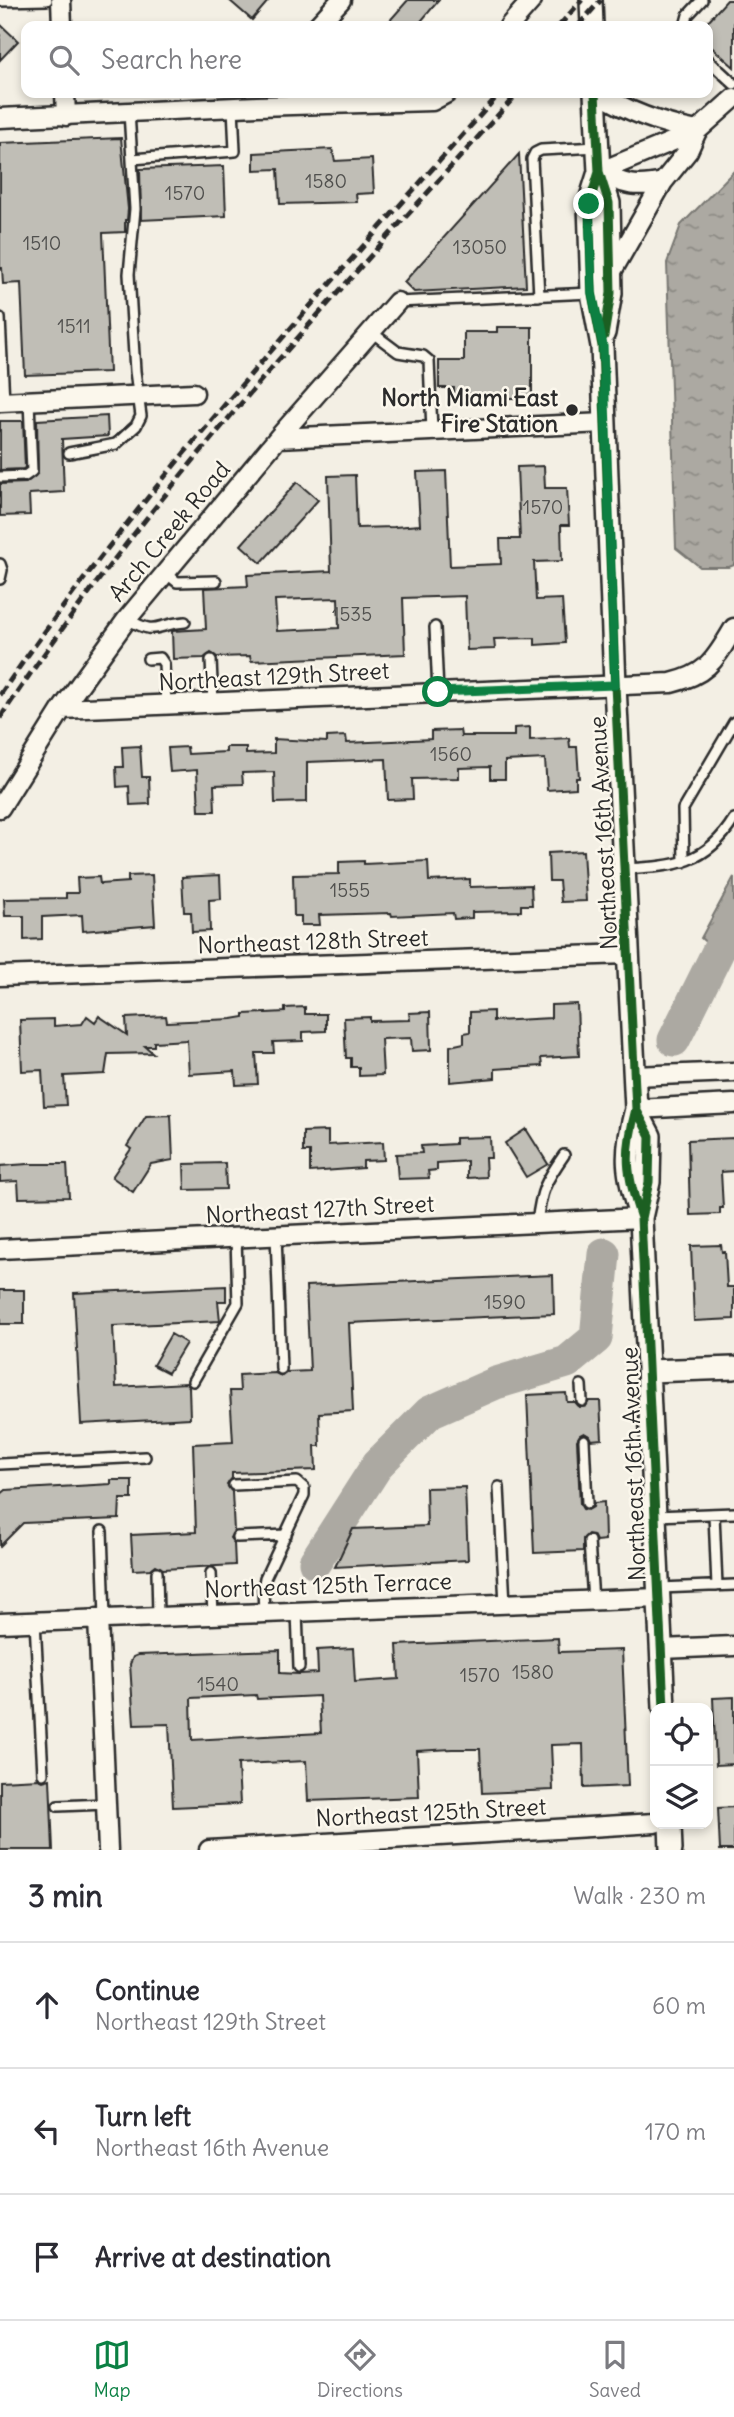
<!DOCTYPE html>
<html lang="en">
<head>
<meta charset="utf-8">
<style>
	body { margin:0; font-family:Delius,sans-serif; background:#f2f2f3; color:#2b2b33 }
	.controls { position:absolute; right:21px; bottom:21px; display:grid; overflow:hidden; border-radius:14px; box-shadow:0 4px 10px #0003 }
	.controls button { width:63px; height:63px; display:grid; place-items:center; padding:0; border:0; border-bottom:2px solid #e1e1e2; background:#fff; color:#2b2b33; font:35px sans-serif }
	.stop { position:absolute; width:21px; height:21px; margin:-16px; border:5px solid #0b8043; border-radius:50%; background:#fff }
	.stop.end { background:#0b8043; border-color:#fff; box-shadow:0 2px 7px #0008 }
	.list { margin:0; padding:0; list-style:none }
	h2 { display:flex; justify-content:space-between; align-items:center; height:91px; margin:0; padding:0 28px; font-size:30px }
	h2 small { font-size:23px; font-weight:400; color:#7c7c81 }
	.list li { display:grid; grid-template-columns:46px 1fr auto; gap:21px; align-items:center; box-sizing:border-box; height:126px; padding:0 28px; border-top:2px solid #e1e1e2 }
	.list b { display:block; font-size:26px; white-space:nowrap }
	.list p { margin:0; font-size:23px; white-space:nowrap; color:#7c7c81 }
	.list em { font-size:23px; font-style:normal; color:#7c7c81 }
	.icon { flex:none; width:38px; height:38px; fill:none; stroke:currentColor; stroke-width:2; stroke-linecap:round; stroke-linejoin:round }
	.map { position:relative; flex:none; width:734px; height:1850px; overflow:hidden }
	.search { position:absolute; background:#fff; box-shadow:0 4px 10px #0003; left:21px; right:21px; top:21px; height:77px; display:flex; align-items:center; gap:18px; box-sizing:border-box; padding:0 24px; border-radius:14px; color:#7c7c81; font-size:26px }
	.sheet { height:469px; background:#fff }
	nav { display:flex; justify-content:space-around; align-items:center; box-sizing:border-box; height:98px; border-top:2px solid #e1e1e2; background:#fff; font-size:19px; color:#7c7c81 }
	nav a { display:grid; justify-items:center; gap:4px }
	nav .on { color:#0b8043 }
	.map>svg:first-child { display:block }
</style>
</head>
<body>
<div class="map">
<svg width="734" height="1850" viewBox="0 0 734 1850">
	<defs>
		<pattern id="water-ripples" width="26" height="14" patternUnits="userSpaceOnUse" patternTransform="scale(1.75)"><rect width="26" height="14" fill="#aca9a2"/><path d="M2 4q2-2 4 0t4 0M15 11q2-2 4 0t4 0" fill="none" stroke="#8c8a84"/></pattern>
	</defs>
	<rect width="100%" height="100%" fill="#f3efe4"/>
	<filter id="ink" filterUnits="userSpaceOnUse"><feTurbulence type="fractalNoise" baseFrequency=".0143" numOctaves="2"/><feDisplacementMap in="SourceGraphic" scale="14" xChannelSelector="R" yChannelSelector="G"/><feConvolveMatrix kernelMatrix="1 2 1 2 8 2 1 2 1" color-interpolation-filters="sRGB"/></filter>
	<g filter="url(#ink)">
		<path fill="url(#water-ripples)" stroke="#787772" stroke-width="2" d="M734 171V565L729 567H700L676 548 667 263 681 225Z
			M734 877V937L720 955 701 938Z"/>
		<g fill="none" stroke-linecap="round" stroke-linejoin="round">
			<path stroke="#aca9a2" stroke-width="33" d="M674 1040 734 919
				M315 1562 378 1464 430 1412 496 1383 567 1362 596 1338 604 1254"/>
		</g>
		<path fill="#c0beb6" stroke="#2b2b2b" stroke-width="2" fill-rule="evenodd" d="M229 0H269L252 20Z
			M408 0H439L417 26H385Z
			M727 0H734V67L708 44V21Z
			M0 24 18 41 0 60Z
			M121 138 128 209 127 220H125V232L103 233 109 372 25 375 21 283 3 284 2 268H0V143Z
			M332 149 335 161 372 159 374 193 356 194 357 202 280 204 278 169 254 170V153Z
			M519 154 526 286 414 292 404 282Z
			M224 166 226 216 141 220 140 169Z
			M497 327H532V398H494V394H454V388H439V361H464V332H497Z
			M107 416 108 436 62 439 64 492 29 494 30 515 0 516V484L26 483 38 473 37 420Z
			M0 421H23L25 468 23 469 0 470Z
			M544 466 545 488H567L569 525H561L562 561 534 562 536 600 562 599 565 643 535 645V638L494 639 495 649 467 650 465 596 403 598 405 654 251 661 250 656 217 657 211 653 204 658 173 659 172 631 206 629 204 588 248 586 247 575 331 571 328 476 355 475 357 528 394 527 420 525 417 472 446 471 450 566 501 564 500 539H520L517 467ZM338 598 339 628 277 631 275 600Z
			M297 482 318 500 261 563 241 545Z
			M530 727V740L569 738 570 747H577L579 778H576V788L547 790 545 759 505 761V779H490V767L459 768V778L412 779 413 799 388 800 386 759 307 762V802L275 803 274 772 242 773 243 784 214 785 215 811H199L197 770 170 772 168 748 187 747 188 754 226 752V747H246V754L274 753V739L327 742V737L346 736 347 743 393 741 431 739V731L460 730 461 736H514V728Z
			M140 746 142 777H149L150 804 130 805 129 786 117 787 116 767H123L122 747Z
			M583 851 586 901 561 902 559 881H549L548 853Z
			M364 861V864L428 861 429 881 470 879V887L531 885 532 905H521V911L472 912V918L454 919 453 913 392 916 391 913 319 915 320 925H301V916H294L293 875 339 874V862Z
			M152 875 155 925 83 931 82 915 42 917V939L24 940V916H5L4 899 66 898V893H78L77 878 99 877 100 884 128 882V876Z
			M220 875 221 899 209 900 210 931 192 932 191 912H184L182 877Z
			M577 1004 579 1056 541 1058 542 1066 495 1069V1078L450 1082V1046L464 1043V1033L470 1032V1012L493 1011V1021L551 1018V1005Z
			M305 1007V1014H326V1031L303 1032V1041L273 1042 274 1053H256L258 1084 236 1085 235 1071 189 1074 187 1040 154 1042V1046H145L153 1053 108 1054 105 1074 64 1076 66 1105 44 1106 42 1070 22 1071 20 1020 54 1019V1026L82 1024 87 1016 95 1022 99 1016 127 1035 126 1018 166 1016 167 1022 232 1019 244 1017V1014L285 1012V1008Z
			M430 1012 431 1050 412 1051 411 1038 381 1039 383 1075 359 1076V1067H351V1058H346L344 1018 370 1017V1021L410 1020 409 1013Z
			M171 1115 173 1160 151 1164 133 1192 112 1177 131 1149 127 1146 146 1116Z
			M526 1129 548 1164 526 1177 505 1143Z
			M328 1131V1145L383 1142 384 1160 363 1161V1168L310 1172V1152H303V1132Z
			M490 1137 491 1158H485L486 1177 467 1178V1161L437 1163V1170L428 1171 429 1178 398 1179 396 1154 422 1153 421 1146 455 1144V1138Z
			M734 1138V1171L721 1172 723 1208H720V1214L690 1215 688 1140Z
			M225 1163 226 1189 185 1190 184 1164Z
			M28 1164H67L69 1197 19 1198 18 1181 0 1182V1166Z
			M721 1245 722 1252H725L727 1287H734V1319L694 1321 691 1246Z
			M553 1275 554 1314 349 1323 353 1411 319 1413 320 1446H315L316 1470 232 1473V1478L227 1485 232 1492 234 1531 230 1538 234 1543 235 1565 163 1569 156 1565 151 1569 133 1570 131 1535 196 1532 193 1444 233 1442 230 1391H240L239 1375 275 1373 282 1376 287 1372 310 1371 306 1286Z
			M226 1286V1301H218L220 1321 113 1326 116 1387 186 1383 189 1387 190 1418 81 1424 74 1293Z
			M0 1290H24V1324H0Z
			M171 1334 186 1343 168 1373 153 1365Z
			M566 1393 567 1402H575L580 1407 586 1406 589 1401H600L602 1439 591 1440 589 1436 584 1433 580 1435 577 1440 580 1504 583 1509 588 1510 593 1507 594 1503 604 1502 605 1540 596 1541 593 1535 588 1534 583 1539V1551L534 1553 527 1395Z
			M111 1480H132V1499H120L119 1519 23 1523 0 1546V1495L6 1490 111 1484Z
			M465 1487 468 1560 335 1567 353 1529 427 1526 426 1488Z
			M558 1638 559 1652 622 1650 628 1786 584 1788 583 1744 551 1745 553 1790 482 1793 480 1749H452L417 1751 419 1797 308 1801 306 1761 238 1764 240 1804 173 1807 169 1724 134 1725 130 1664 133 1657 138 1655 280 1650V1673L299 1674 318 1673 317 1650 353 1648 355 1682 399 1679 397 1645ZM256 1695 257 1699 319 1696 321 1733 192 1740 191 1698Z
			M734 1697V1764L716 1765 713 1698Z
			M39 1779 43 1781 50 1779 53 1850H0V1781Z
			M734 1807V1850H720L718 1808Z"/>
		<g fill="none" stroke-linecap="round" stroke-linejoin="round">
			<g stroke="#2b2b2b" stroke-width="14">
				<path id="service" d="M0 1 47 0
					M685 26 688 15 702 0
					M708 60 734 84
					M132 159 235 151 233 107
					M539 296 532 159 535 153 541 150 598 147
					M397 302 591 293
					M0 318 4 402
					M370 331 398 352 423 356 429 361 432 431
					M69 453 116 444 136 426 141 416 135 371 129 274 135 209 129 112
					M0 477 25 476 32 471 29 401
					M0 564 2 570 0 579
					M166 573 177 582 216 581
					M127 619C159 637 154 624 185 622
					M435 627 438 692
					M148 659 160 658 164 664 166 705
					M211 660 213 703
					M684 862 683 809 734 722
					M625 869C674 866 706 865 734 819
					M537 1223C541 1190 545 1182 564 1155
					M276 1235 281 1369
					M193 1381 238 1303 236 1237
					M581 1385 582 1401
					M584 1440 587 1503
					M0 1464 145 1457
					M234 1485 297 1482 304 1488V1495L265 1578 263 1589 264 1612
					M499 1487 505 1604
					M714 1514 717 1586
					M655 1516 734 1513
					M102 1531 105 1618
					M237 1537 286 1535
					M589 1541 593 1601
					M157 1572 158 1616
					M211 1573 213 1614
					M660 1588 734 1585
					M297 1611 299 1667
					M35 1621 43 1774
					M58 1806 106 1804"/>
			</g>
			<g stroke="#2b2b2b" stroke-width="23">
				<path id="minor" d="M61 0 62 26
					M317 26 341 0
					M509 26 532 0
					M65 93 66 116
					M598 93C628 112 662 124 697 131
					M0 118 257 106 432 101 447 93
					M599 172 697 131 734 98
					M599 172C624 185 635 188 663 182
					M611 273 663 182 688 151 697 131
					M0 402 194 393
					M278 438 605 423
					M62 709 671 683C709 674 715 659 734 628
					M0 808 62 709 127 619 278 438 397 302
					M0 976 627 954
					M634 1076 734 1072
					M636 1109 734 1104
					M0 1249 641 1218
					M98 1618 108 1850
					M0 1623 659 1598
					M661 1649 734 1646
					M209 1850 655 1823"/>
			</g>
			<g stroke="#2b2b2b" stroke-width="26">
				<path id="tertiary" d="M591 0 592 26
					M595 93 599 172 609 203 611 293 604 333
					M599 172 589 204 592 293 602 346 615 685 636 1109C624 1154 626 1174 641 1218
					M636 1109 650 1136 649 1182 641 1218 664 1708
					M649 1371 734 1368
					M670 1824 671 1850"/>
			</g>
			<use href="#service" stroke="#fbf7ec" stroke-width="9"/>
			<use href="#minor" stroke="#fbf7ec" stroke-width="18"/>
			<use href="#tertiary" stroke="#fbf7ec" stroke-width="21"/>
			<path stroke="#2b2b2b" stroke-width="5" stroke-dasharray="10 5" stroke-linecap="butt" d="M559 26 582 0
				M578 26 601 0
				M0 695C148 479 327 288 500 93
				M0 718C151 492 336 294 518 93"/>
			<g stroke="#fbf7ec" stroke-width="13">
				<path id="cycleway" d="M595 93 599 172 609 203 611 293 604 336
					M599 172 589 204 592 293 602 346 615 685 636 1109C624 1154 626 1174 641 1218
					M636 1109 650 1136 649 1182 641 1218 664 1708"/>
			</g>
			<use href="#cycleway" stroke="#1b5e20" stroke-width="9"/>
		</g>
	</g>
	<g fill="none" stroke-linecap="round" stroke-linejoin="round" filter="url(#ink)">
		<path stroke="#0b8043" stroke-width="9" d="M438 692 615 685 603 346 592 293 589 204"/>
	</g>
	<circle fill="#2b2b2b" stroke="#fbf7ec" stroke-width="2.5" cx="572" cy="410" r="7"/>
	<g text-anchor="middle" dominant-baseline="central" stroke-width="5" stroke-linejoin="round" paint-order="stroke">
		<g font-size="19" fill="#50504e">
			<text x="326" y="181">1580</text>
			<text x="185" y="193">1570</text>
			<text x="42" y="243">1510</text>
			<text x="480" y="247">13050</text>
			<text x="74" y="326">1511</text>
			<text x="543" y="507">1570</text>
			<text x="352" y="614">1535</text>
			<text x="451" y="754">1560</text>
			<text x="350" y="890">1555</text>
			<text x="505" y="1302">1590</text>
			<text x="533" y="1672">1580</text>
			<text x="480" y="1675">1570</text>
			<text x="218" y="1684">1540</text>
		</g>
		<g font-size="23" font-weight="bold" fill="#2b2b2b" stroke="#fbf7ec" text-anchor="end">
			<text x="558" y="397">North Miami East<tspan x="558" dy="26">Fire Station</tspan></text>
		</g>
		<g font-size="23" fill="#2b2b2b" stroke="#fbf7ec">
			<text transform="translate(169 531) rotate(-50)">Arch Creek Road</text>
			<text transform="translate(274 676) rotate(-3)">Northeast 129th Street</text>
			<text transform="translate(603 833) rotate(-93)">Northeast 16th Avenue</text>
			<text transform="translate(313 941) rotate(-2)">Northeast 128th Street</text>
			<text transform="translate(320 1209) rotate(-3)">Northeast 127th Street</text>
			<text transform="translate(633 1464) rotate(-92)">Northeast 16th Avenue</text>
			<text transform="translate(328 1585) rotate(-2)">Northeast 125th Terrace</text>
			<text transform="translate(431 1812) rotate(-3)">Northeast 125th Street</text>
		</g>
	</g>
</svg>
<div class="controls">
<button><svg class="icon" aria-label="locate" viewBox="0 0 24 24"><circle cx="12" cy="12" r="6"/><path d="M12 2v4M12 18v4M2 12h4M18 12h4"/></svg></button>
<button><svg class="icon" aria-label="layers" viewBox="0 0 24 24"><path d="M12 4l9 5-9 5-9-5zM3 14l9 5 9-5"/></svg></button>
</div>
<div class="stop" style="left:438px;top:692px"></div>
<div class="stop end" style="left:589px;top:204px"></div>
<div class="search"><svg class="icon" aria-label="search" viewBox="0 0 24 24"><circle cx="10" cy="10" r="6"/><path d="M15 15l6 6"/></svg>Search here</div>
</div>
<section class="sheet">
<h2>3 min<small>Walk · 230 m</small></h2>
<ul class="list">
<li><svg class="icon" aria-label="ahead" viewBox="0 0 24 24"><path d="M12 20V5M6 11l6-6 6 6"/></svg><div><b>Continue</b><p>Northeast 129th Street</p></div><em>60 m</em></li>
<li><svg class="icon" aria-label="left" viewBox="0 0 24 24"><path d="M17 20v-9H6M10 6l-5 5 5 5"/></svg><div><b>Turn left</b><p>Northeast 16th Avenue</p></div><em>170 m</em></li>
<li><svg class="icon" aria-label="arrive" viewBox="0 0 24 24"><path d="M6 21V4h12l-3 4 3 4H6"/></svg><div><b>Arrive at destination</b></div></li>
</ul>
</section>
<nav>
<a class="on"><svg class="icon" aria-label="map" viewBox="0 0 24 24"><path d="M3 6l6-2 6 2 6-2v14l-6 2-6-2-6 2zM9 4v14M15 6v14"/></svg>Map</a>
<a><svg class="icon" aria-label="directions" viewBox="0 0 24 24"><path d="M12 3l9 9-9 9-9-9zM9 14v-3h6M13 9l2 2-2 2"/></svg>Directions</a>
<a><svg class="icon" aria-label="saved" viewBox="0 0 24 24"><path d="M7 4h10v16l-5-4-5 4z"/></svg>Saved</a>
</nav>
</body>
</html>
